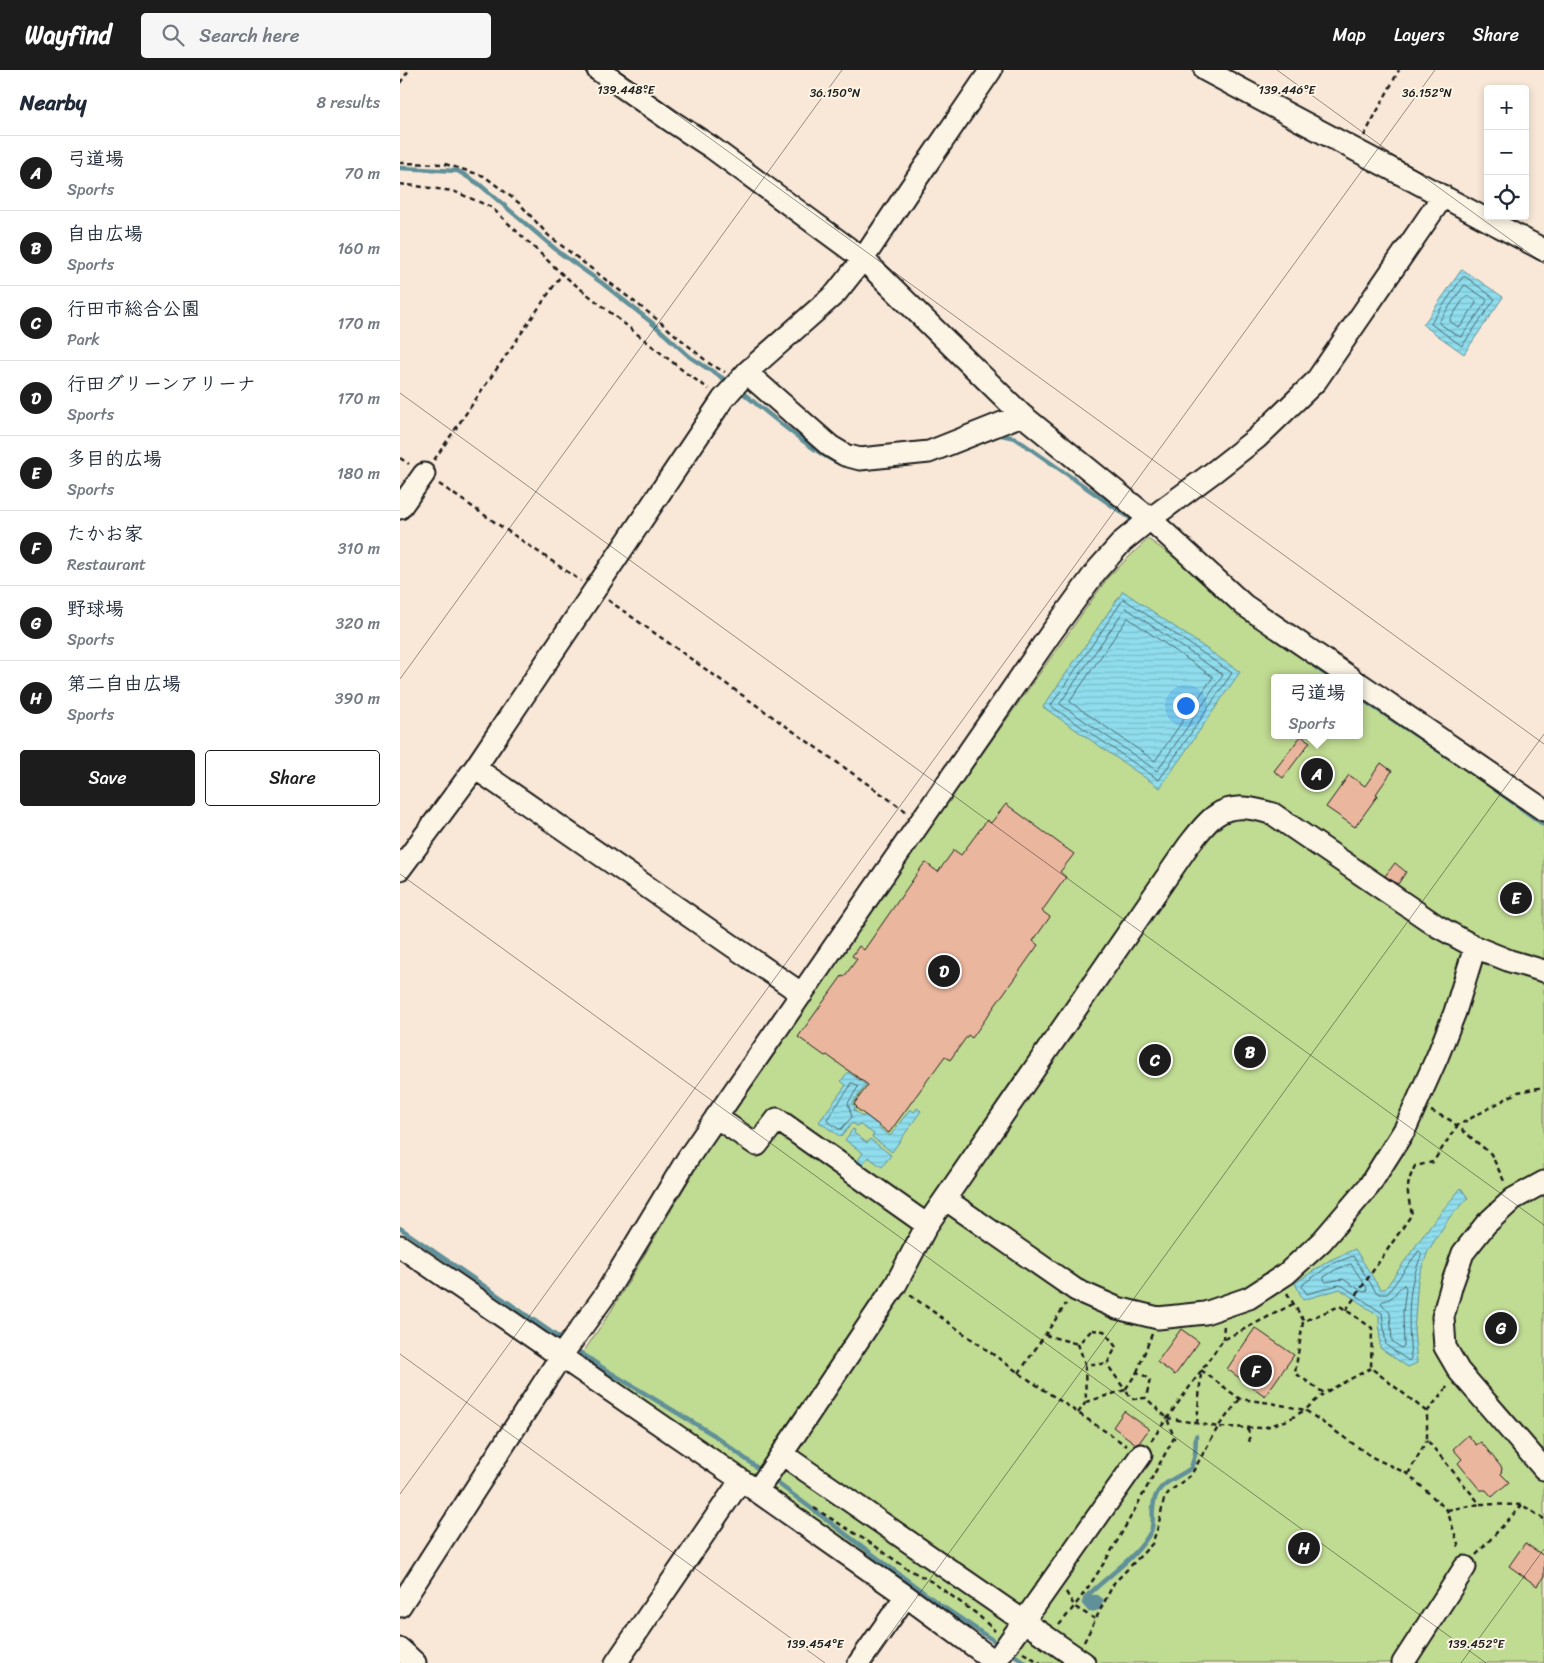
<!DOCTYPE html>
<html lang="en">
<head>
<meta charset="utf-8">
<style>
	body { margin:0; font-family:Sriracha,"Klee One",sans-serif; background:#f6f6f7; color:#1f2937 }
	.controls { position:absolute; right:15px; top:15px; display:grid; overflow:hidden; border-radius:5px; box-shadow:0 2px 8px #0003 }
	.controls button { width:45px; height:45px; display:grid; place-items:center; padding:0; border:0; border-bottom:1px solid #e0e1e3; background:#fff; color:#1f2937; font:25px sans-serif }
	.you { position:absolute; left:785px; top:635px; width:18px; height:18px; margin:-12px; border:4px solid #fff; border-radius:50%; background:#1a73e8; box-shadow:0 0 0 8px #1a73e833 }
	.badge { display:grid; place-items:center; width:32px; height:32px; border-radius:50%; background:#1c1c1c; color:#fff; font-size:16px; font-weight:700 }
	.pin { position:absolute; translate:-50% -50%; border:2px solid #fff; box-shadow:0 1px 5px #0006 }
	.popup { position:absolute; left:871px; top:604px; width:92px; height:65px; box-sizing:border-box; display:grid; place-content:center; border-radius:5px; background:#fff; filter:drop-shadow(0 1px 4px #0005); font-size:16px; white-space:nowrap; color:#747a83 }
	.popup b { font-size:19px; color:#1f2937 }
	.popup::after { content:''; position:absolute; left:50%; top:100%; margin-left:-10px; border:10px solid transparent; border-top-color:#fff }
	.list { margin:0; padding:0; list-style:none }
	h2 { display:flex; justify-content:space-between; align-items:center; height:65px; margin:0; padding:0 20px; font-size:21px }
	h2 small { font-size:16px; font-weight:400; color:#747a83 }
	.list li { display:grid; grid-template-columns:32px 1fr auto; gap:15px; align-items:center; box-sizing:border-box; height:75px; padding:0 20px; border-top:1px solid #e0e1e3 }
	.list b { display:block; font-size:19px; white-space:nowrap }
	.list p { margin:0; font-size:16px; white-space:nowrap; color:#747a83 }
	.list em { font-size:16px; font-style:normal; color:#747a83 }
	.actions { display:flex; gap:10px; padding:15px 20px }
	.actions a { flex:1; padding:11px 0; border:1px solid #1c1c1c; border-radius:5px; text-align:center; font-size:18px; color:#1c1c1c }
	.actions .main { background:#1c1c1c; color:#fff }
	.icon { flex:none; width:28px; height:28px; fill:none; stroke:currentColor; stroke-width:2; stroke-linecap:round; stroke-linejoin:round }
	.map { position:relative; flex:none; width:1144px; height:1593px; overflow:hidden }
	header { display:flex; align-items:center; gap:30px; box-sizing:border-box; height:70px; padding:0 25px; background:#1c1c1c; color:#fff }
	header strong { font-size:24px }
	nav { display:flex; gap:28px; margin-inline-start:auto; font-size:18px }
	.search { width:350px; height:45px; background:#f6f6f7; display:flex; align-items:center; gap:12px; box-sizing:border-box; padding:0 18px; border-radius:5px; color:#747a83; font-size:19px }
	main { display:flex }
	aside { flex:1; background:#fff }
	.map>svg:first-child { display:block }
</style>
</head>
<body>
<header>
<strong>Wayfind</strong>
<div class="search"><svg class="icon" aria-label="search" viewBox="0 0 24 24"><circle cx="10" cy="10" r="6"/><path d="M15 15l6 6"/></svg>Search here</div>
<nav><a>Map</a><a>Layers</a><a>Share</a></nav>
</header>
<main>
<aside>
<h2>Nearby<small>8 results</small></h2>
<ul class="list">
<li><span class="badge">A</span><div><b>弓道場</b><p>Sports</p></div><em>70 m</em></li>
<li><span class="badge">B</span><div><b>自由広場</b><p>Sports</p></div><em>160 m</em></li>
<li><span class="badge">C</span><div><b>行田市総合公園</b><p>Park</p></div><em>170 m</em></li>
<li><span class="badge">D</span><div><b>行田グリーンアリーナ</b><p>Sports</p></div><em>170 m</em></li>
<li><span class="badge">E</span><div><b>多目的広場</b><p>Sports</p></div><em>180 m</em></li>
<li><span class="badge">F</span><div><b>たかお家</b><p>Restaurant</p></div><em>310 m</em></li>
<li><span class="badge">G</span><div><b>野球場</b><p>Sports</p></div><em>320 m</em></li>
<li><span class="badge">H</span><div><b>第二自由広場</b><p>Sports</p></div><em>390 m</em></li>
</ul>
<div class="actions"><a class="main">Save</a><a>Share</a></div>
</aside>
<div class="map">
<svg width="1144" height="1593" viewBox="0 0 1144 1593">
	<defs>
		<pattern id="water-rules" width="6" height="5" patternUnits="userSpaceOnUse" patternTransform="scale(1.25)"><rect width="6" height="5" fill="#8fdded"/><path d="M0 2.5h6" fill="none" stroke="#7bbdcb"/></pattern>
	</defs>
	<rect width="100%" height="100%" fill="#f9e8d7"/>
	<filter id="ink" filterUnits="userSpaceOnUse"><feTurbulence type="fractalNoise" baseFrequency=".02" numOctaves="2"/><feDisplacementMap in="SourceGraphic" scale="10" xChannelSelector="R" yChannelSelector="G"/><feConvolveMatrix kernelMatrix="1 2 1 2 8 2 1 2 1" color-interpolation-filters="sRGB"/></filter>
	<g filter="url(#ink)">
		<path fill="#c0db92" stroke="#6e7c57" d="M748 469 944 608H874V665H960V618L1144 748V1593H626L180 1287 211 1241 323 1053 408 928 709 506Z"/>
		<path fill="url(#water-rules)" stroke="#619099" d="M1062 199 1103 227 1064 284 1023 255Z
			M723 521 840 602 760 718 643 637Z
			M448 1002 466 1015 452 1034 455 1037 454 1040 463 1047 465 1045 480 1056 479 1058 490 1066 510 1039 514 1042 517 1038 521 1041 492 1082 472 1067 474 1064 459 1054 457 1056 452 1053 441 1067 419 1052 446 1015 441 1011Z
			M453 1059 455 1060 454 1063 467 1073 470 1069 491 1085 482 1097 468 1087 460 1099 455 1095 463 1083 445 1070Z
			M1061 1118 1068 1128 1049 1148 1028 1181 1018 1209 1014 1261 1017 1293 1008 1297 980 1278 979 1246 940 1219 903 1230 895 1213 930 1190 955 1179 980 1219H985L1032 1153Z"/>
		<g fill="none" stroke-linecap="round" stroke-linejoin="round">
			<path stroke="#4a6970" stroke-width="1" d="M1063 207H1066L1095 229 1062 276 1031 254Z
				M1065 215 1086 229 1087 231 1062 266 1060 267 1040 254 1039 252Z
				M1066 226C1070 225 1076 229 1076 233L1061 256 1058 257 1051 252 1050 250Z
				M724 529 832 603 759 710 651 636Z
				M726 538 823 605 757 701 660 634Z
				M728 548 813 607 755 691 670 632Z
				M451 1013H454L458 1017 448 1033 452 1047 441 1059H439L428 1052 427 1049 449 1018Z
				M1019 1181 1022 1184C1019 1191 1016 1199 1014 1206 1007 1230 1009 1263 1011 1288L1009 1291 986 1275 982 1243 943 1216 938 1215 907 1224 902 1217 903 1214 932 1194 953 1186 976 1222 980 1224H987Z
				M951 1194 967 1218 966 1222H963L943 1209 926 1212 924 1210V1207L935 1200Z
				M1004 1215 1006 1218 1003 1242 1004 1276 1001 1278 992 1271 990 1243 981 1233 983 1231C996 1229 995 1220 1004 1215Z"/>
			<path stroke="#619099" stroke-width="4.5" d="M0 98 58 101 79 114 160 183 202 213 251 252 290 287 330 313
				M338 319C357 334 424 392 443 394
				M597 364 615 368 737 453
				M914 596 931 608
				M960 628 1051 689
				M1078 707 1144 755
				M0 1158 164 1271
				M174 1278 206 1300 314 1365 364 1403
				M372 1409 539 1534 600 1575
				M693 1532 692 1531 696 1530 698 1532 696 1535H689L688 1530 693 1527H697L701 1530 698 1538 690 1540 684 1533 686 1527C707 1506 738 1487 751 1461 754 1454 752 1445 753 1438 755 1412 774 1411 791 1398L795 1385 796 1366
				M608 1581 626 1593"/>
		</g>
		<path fill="#ebb69e" stroke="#1c1c1c" d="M901 666 910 672 883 708 874 701Z
			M981 693 992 701 976 724 978 725 955 757 926 737 949 705 965 716Z
			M606 734 674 784 660 802 666 807 642 841 650 847 633 871 638 875 572 968 568 965 550 990 545 986 489 1063 456 1038 457 1037 454 1034 468 1015 427 985 425 986 398 967 442 906 444 907 457 889 452 886 459 876 464 880 523 795 526 793 538 802 554 780 561 785 587 750 591 753Z
			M995 793 1006 802 998 814 985 806Z
			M855 1258 894 1285 865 1326 827 1299Z
			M781 1259 799 1272 775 1305 757 1292Z
			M724 1341 749 1359 739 1373 736 1374 713 1357Z
			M1068 1365 1076 1375 1081 1372 1102 1398 1101 1404 1109 1412 1092 1427 1086 1420H1080L1058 1393 1062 1389 1053 1379Z
			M1125 1473 1144 1486V1506L1137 1516 1109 1496Z"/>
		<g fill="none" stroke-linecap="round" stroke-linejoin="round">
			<g stroke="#1c1c1c" stroke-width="25">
				<path id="minor" d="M198 0 271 51 311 77 463 189 622 345 750 449 844 535 951 608
					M805 0 1144 180
					M348 301 356 311 430 376 445 385 460 389 529 382 622 345
					M0 438 24 404
					M960 614 1144 740
					M75 698 323 329 348 301 436 223 463 189 507 123 591 0
					M0 799 75 698 402 924
					M316 1047 357 1075 377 1049 527 1155
					M1144 1112 1113 1129 1086 1154 1063 1183 1052 1214 1043 1247 1045 1277 1059 1301 1144 1399
					M545 1129 676 1220 717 1238 758 1248 805 1243 849 1228 886 1204 922 1171 969 1116 1005 1059 1038 985 1055 942 1075 877
					M0 1176 341 1410 506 1526 597 1593
					M382 1384 684 1593
					M357 1421 496 1214 527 1155 788 776C796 766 805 753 815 746 832 733 854 738 873 744L1037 856 1075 877 1110 891 1144 901
					M0 1536 161 1286 205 1225 288 1088 651 563 697 500 723 471 750 449 815 401 857 368 916 311 1043 126
					M0 1579 15 1593
					M595 1592 741 1385
					M216 1593 341 1410
					M459 1593 506 1526
					M1003 1593 1065 1497"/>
			</g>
			<path stroke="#1c1c1c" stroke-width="2.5" stroke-dasharray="5 4" stroke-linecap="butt" d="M0 13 9 0
				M964 66 999 0
				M0 93 45 94 84 106 119 133 149 166 253 246 310 294 325 302
				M0 114 53 121 91 137 162 204 286 303 309 319
				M0 388 9 394
				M34 390 162 204
				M39 414 181 511
				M208 530 507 742
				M1031 1041 1050 1050 1091 1084 1105 1113
				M887 1223 904 1251 940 1236 972 1258 971 1298 1027 1342V1370L1080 1434 1122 1435 1144 1449
				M510 1225 619 1303 727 1376
				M946 1240 1012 1144C1007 1123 1005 1116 1015 1096L1033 1092 1057 1056 1118 1022 1144 1017
				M903 1252 895 1303 924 1323 971 1298
				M692 1260 704 1261 716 1277 707 1294H685L678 1274Z
				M645 1265 678 1274
				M823 1270 824 1254
				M801 1300 840 1329 871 1333 905 1340 923 1324
				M737 1302 752 1264
				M619 1303 666 1234
				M686 1332 725 1320 707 1294
				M1027 1342 1048 1316
				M678 1343 686 1332 685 1294
				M767 1348 818 1357 863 1358 888 1350 905 1340 972 1387 1008 1404 1047 1440 1060 1480
				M797 1354 801 1302
				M848 1358 850 1375
				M751 1371 823 1270 893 1234
				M1008 1404 1027 1370
				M414 1438 475 1476 506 1498 532 1512 577 1544 595 1561
				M1047 1440 1080 1434
				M1076 1485 1122 1435
				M666 1522 675 1537 695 1549
				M659 1555C706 1501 738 1431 774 1368L767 1348 746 1328 732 1329 725 1320 737 1302 750 1309 746 1328
				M684 1572 714 1513 752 1474 758 1457 764 1429 769 1422 791 1405 818 1357 840 1329
				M623 1583 641 1593"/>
			<use href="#minor" stroke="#fcf5e5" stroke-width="21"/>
		</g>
	</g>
	<path fill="none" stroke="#1c1c1c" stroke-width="1" stroke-opacity="0.45" d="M216 0 1144 674M877 0 1144 194M0 323 1144 1155M0 609 442 0M0 804 1086 1593M0 1284 425 1593M0 1424 1035 0M469 1593 1144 664M1061 1593 1144 1479"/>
	<g font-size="12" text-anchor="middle" fill="#1c1c1c" stroke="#fcf5e5" stroke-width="4" stroke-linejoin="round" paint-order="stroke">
		<text x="226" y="24">139.448°E</text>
		<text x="887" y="24">139.446°E</text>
		<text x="435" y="27">36.150°N</text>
		<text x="1027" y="27">36.152°N</text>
		<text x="415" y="1578">139.454°E</text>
		<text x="1076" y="1578">139.452°E</text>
	</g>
</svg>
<div class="controls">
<button>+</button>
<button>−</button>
<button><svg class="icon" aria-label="locate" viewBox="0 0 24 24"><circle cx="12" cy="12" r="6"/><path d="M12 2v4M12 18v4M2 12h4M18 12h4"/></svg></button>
</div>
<div class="you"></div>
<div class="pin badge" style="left:917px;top:704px">A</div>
<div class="popup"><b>弓道場</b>Sports</div>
<div class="pin badge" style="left:850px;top:982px">B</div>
<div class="pin badge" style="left:755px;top:990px">C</div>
<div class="pin badge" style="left:544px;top:901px">D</div>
<div class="pin badge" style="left:1116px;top:828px">E</div>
<div class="pin badge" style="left:856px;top:1301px">F</div>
<div class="pin badge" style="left:1101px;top:1258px">G</div>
<div class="pin badge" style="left:904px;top:1478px">H</div>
</div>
</main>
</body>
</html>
